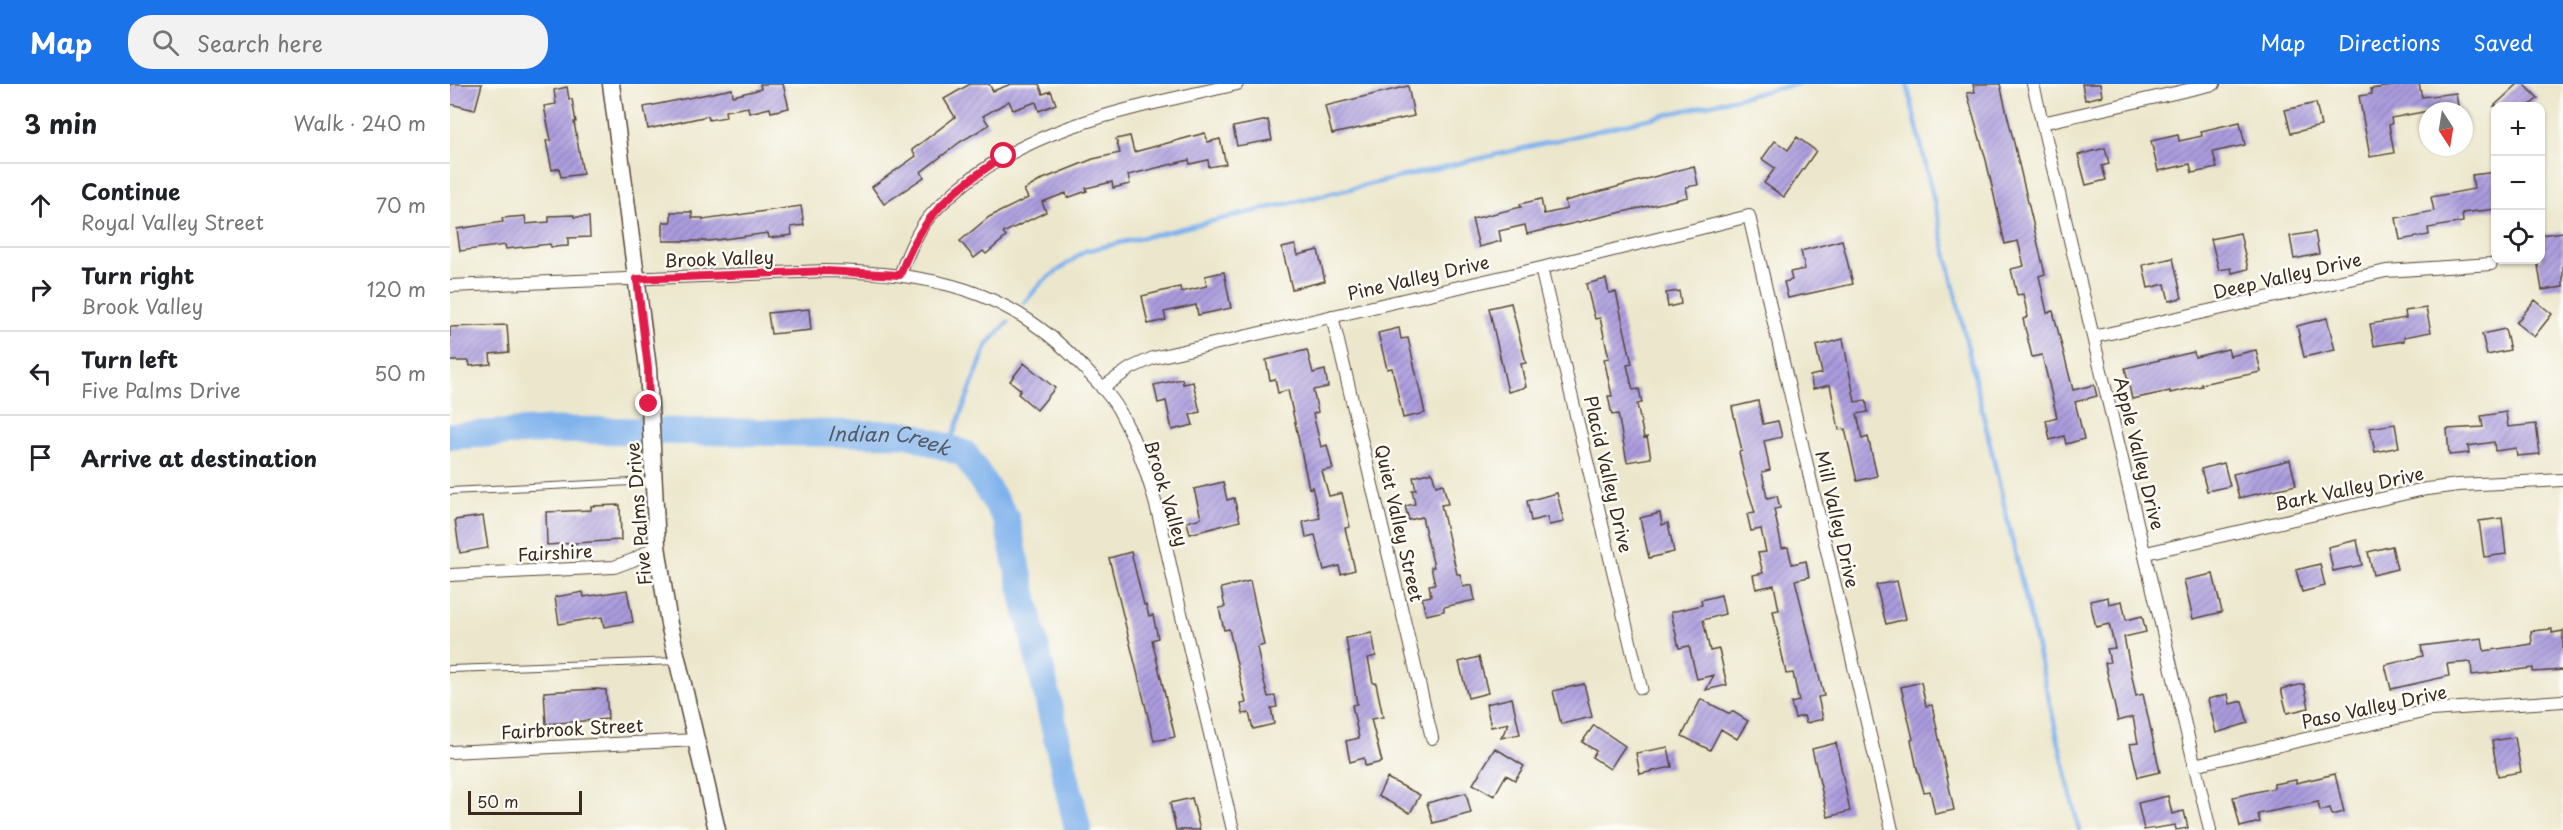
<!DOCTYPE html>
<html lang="en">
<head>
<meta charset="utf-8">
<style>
	body { margin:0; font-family:"Playpen Sans",sans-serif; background:#f2f2f2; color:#202124 }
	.controls { position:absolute; right:18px; top:18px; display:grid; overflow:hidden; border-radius:12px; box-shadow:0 2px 4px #0004 }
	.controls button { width:54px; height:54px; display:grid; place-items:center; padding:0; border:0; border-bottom:2px solid #e0e0e0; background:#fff; color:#202124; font:30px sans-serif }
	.compass { position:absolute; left:1969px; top:18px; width:54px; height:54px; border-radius:50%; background:#fff; box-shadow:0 2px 4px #0004; rotate:168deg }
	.scale { position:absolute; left:18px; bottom:15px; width:114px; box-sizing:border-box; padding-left:6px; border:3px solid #3b2a1e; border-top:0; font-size:16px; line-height:21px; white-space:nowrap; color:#3b2a1e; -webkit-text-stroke:4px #fdfcf7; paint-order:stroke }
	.stop { position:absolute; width:18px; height:18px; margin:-14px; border:4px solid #e11d48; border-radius:50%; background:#fff }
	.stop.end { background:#e11d48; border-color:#fff; box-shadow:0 2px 6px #0008 }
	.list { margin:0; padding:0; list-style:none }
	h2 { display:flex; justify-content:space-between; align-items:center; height:78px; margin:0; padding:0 24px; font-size:26px }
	h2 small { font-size:20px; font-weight:400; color:#757577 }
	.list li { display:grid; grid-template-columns:39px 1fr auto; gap:18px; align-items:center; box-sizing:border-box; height:84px; padding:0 24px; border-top:2px solid #e0e0e0 }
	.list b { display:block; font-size:22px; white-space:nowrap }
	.list p { margin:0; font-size:20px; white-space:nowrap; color:#757577 }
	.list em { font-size:20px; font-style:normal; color:#757577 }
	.icon { flex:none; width:33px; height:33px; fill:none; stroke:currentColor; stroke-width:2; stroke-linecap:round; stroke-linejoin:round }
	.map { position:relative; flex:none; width:2113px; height:746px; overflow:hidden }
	header { display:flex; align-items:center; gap:36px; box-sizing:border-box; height:84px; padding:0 30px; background:#1a73e8; color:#fff }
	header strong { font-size:28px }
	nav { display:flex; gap:33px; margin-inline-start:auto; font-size:21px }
	.search { width:420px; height:54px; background:#f2f2f2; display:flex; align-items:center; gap:15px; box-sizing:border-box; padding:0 21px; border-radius:24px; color:#757577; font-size:22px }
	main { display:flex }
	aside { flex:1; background:#fff }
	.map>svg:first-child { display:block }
</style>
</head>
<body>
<header>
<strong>Map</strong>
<div class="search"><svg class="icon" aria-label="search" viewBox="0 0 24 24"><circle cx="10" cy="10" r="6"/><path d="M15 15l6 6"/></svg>Search here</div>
<nav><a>Map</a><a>Directions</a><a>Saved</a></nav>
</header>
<main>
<aside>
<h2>3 min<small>Walk · 240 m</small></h2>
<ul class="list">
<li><svg class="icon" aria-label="ahead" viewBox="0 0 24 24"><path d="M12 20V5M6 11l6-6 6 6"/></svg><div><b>Continue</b><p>Royal Valley Street</p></div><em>70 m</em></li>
<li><svg class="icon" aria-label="right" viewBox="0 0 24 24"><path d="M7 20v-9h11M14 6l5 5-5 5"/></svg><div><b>Turn right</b><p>Brook Valley</p></div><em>120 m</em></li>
<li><svg class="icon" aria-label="left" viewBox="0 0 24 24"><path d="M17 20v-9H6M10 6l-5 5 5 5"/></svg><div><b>Turn left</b><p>Five Palms Drive</p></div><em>50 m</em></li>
<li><svg class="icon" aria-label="arrive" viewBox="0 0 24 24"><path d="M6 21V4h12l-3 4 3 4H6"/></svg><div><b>Arrive at destination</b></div></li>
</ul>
</aside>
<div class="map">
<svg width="2113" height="746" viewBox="0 0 2113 746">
	<defs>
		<pattern id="building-hatch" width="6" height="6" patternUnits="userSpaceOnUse" patternTransform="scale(1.5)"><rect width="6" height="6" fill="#ab9bde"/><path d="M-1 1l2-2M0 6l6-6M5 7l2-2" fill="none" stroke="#8c7fb3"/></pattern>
	</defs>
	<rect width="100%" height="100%" fill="#fdfcf7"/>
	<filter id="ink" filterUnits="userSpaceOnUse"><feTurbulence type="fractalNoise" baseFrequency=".0167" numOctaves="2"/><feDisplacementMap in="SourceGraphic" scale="12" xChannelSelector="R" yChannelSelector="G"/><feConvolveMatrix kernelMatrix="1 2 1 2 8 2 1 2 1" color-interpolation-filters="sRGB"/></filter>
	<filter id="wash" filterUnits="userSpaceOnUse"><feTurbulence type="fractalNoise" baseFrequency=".008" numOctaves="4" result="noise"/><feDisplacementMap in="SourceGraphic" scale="24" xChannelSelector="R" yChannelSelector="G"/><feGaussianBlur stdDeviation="1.35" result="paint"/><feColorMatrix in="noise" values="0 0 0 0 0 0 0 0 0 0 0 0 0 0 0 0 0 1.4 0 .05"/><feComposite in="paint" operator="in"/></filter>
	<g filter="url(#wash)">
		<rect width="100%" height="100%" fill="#ece7cc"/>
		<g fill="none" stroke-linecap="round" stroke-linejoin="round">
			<path stroke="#80b2ec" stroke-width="4.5" d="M1457 0 1629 746
				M574 219 592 198 635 167 1347 0
				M498 364 537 261 558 238"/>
			<path stroke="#80b2ec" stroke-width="27" id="s1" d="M0 352 102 346 458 350 515 370 556 434 628 746"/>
		</g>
		<g id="blocks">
			<path fill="url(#building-hatch)" d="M0 0H32L25 26 0 20Z
				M310 0H333L339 24 321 28 320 24 299 29 298 23 275 27 276 33 259 36 258 32 198 45 194 23 282 5 283 12 311 5Z
				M520 0H539L543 7 561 0H589L593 10 601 7 606 20 589 27 586 18 563 26 559 17 533 32 539 41 510 58 471 88 474 93 434 120 422 103 466 72 462 66 505 33 494 15Z
				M1523 0H1550L1595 190 1589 192 1597 229 1603 227 1623 306 1644 301 1647 312 1625 318 1634 355 1616 360 1614 352 1600 356 1596 336 1607 333 1592 271 1582 273 1573 235 1578 233 1573 210 1567 211 1561 185 1574 182 1568 157 1555 160 1536 76 1517 9 1525 8Z
				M1632 0H1650L1652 12 1635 16Z
				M1957 0H1969L1972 13 2006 9 2008 22H2000L2001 27H1978L1941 34 1942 40 1939 41 1944 69 1920 73 1909 12 1922 10 1921 5Z
				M2068 0H2074L2088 14 2079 22H2044Z
				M958 2 964 32 882 50 875 22Z
				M117 3 119 15H122L126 38H124L133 90 111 93 109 84 102 86 96 57 101 56 94 22 106 20 104 6Z
				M1866 19 1871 42 1841 49 1835 26Z
				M818 36 822 56 787 62 783 43Z
				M1790 38 1795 61 1763 68 1767 84 1742 89 1740 80 1708 87 1701 57 1728 51 1729 57 1752 52 1751 47Z
				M755 49 758 58 770 55 776 80 759 83 758 76 740 80 739 76 678 91 680 100 663 104 662 98 636 104 637 107 617 114 616 109 592 118 596 128 553 149 556 153 536 170 533 167 524 174 510 157 539 133 578 114 574 106 593 95 643 75 670 69 666 55 680 52 684 68Z
				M1347 53 1366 67 1334 113 1314 99 1325 84 1312 75 1325 57 1338 66Z
				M1655 64 1659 80 1652 82 1656 96 1636 101 1628 71Z
				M1244 82 1248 101 1236 103 1238 113 1077 150 1075 141 1049 147 1051 157 1029 163 1022 135 1071 123 1070 120 1091 115 1094 130 1117 125 1115 117Z
				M2046 88V125L2012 129 2013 138 1978 144 1979 151 1950 156 1946 134 1984 127 1981 113 2024 105 2022 91Z
				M351 122 354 141 341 143 342 151 319 154 318 149 259 157H213V138H221V128H242V134H253V136Z
				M124 131V133H139L140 153 118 154V162L101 163 100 160 56 165 55 161 10 167 7 145 53 138 52 134 75 132 76 140 99 138V132Z
				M1865 148 1869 170 1844 175 1840 152Z
				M2113 148V203L2092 206 2087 176H2091V151Z
				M1790 149 1798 185 1782 189 1781 184 1769 186 1761 155Z
				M1392 156 1403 200 1338 214 1334 198 1342 196 1340 188 1355 185 1351 167Z
				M845 161 848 171 868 166 875 197 842 205 832 164Z
				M1723 174 1732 214 1719 217 1715 200 1698 204 1693 181Z
				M774 188 781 224 748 231 746 221 714 228 716 236 698 240 692 212 730 203 731 208 757 202 755 192Z
				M1156 195 1159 209 1166 208 1182 280 1177 281 1183 306 1189 305 1192 319 1187 320 1194 354 1197 353 1201 374 1177 378 1168 330 1162 331 1158 312H1162L1154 275 1159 274 1150 234 1145 235 1136 200Z
				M1229 207 1231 220 1218 223 1216 209Z
				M2085 216 2102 230 2084 253 2066 239Z
				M1061 219 1076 279 1071 280 1076 303 1058 308 1039 224Z
				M1976 224 1981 248 1954 253V257L1924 262 1920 240 1956 234 1955 227Z
				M359 225 361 246 321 250 318 229Z
				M1877 234 1885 266 1854 273 1847 242Z
				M57 241 59 268 40 270 41 280 20 282 19 277H0V243Z
				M949 244 951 255 958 254 975 329 953 334 942 284 937 285 928 249Z
				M2055 245 2060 266 2037 271 2032 250Z
				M1393 255 1405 318 1416 316 1418 328 1407 330 1412 355 1418 353 1427 392 1407 397 1395 345 1389 346 1380 301 1363 305 1360 292 1372 289 1366 262Z
				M1778 265 1780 272 1806 266 1811 288 1751 300 1752 302 1720 309V307L1682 315 1675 284 1744 268 1745 273Z
				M857 266 863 289 875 286 878 303 863 306 868 328 863 330 871 363 877 361 883 385 872 387 879 412 892 409 900 443 895 444 905 486 891 490 889 482 874 486 865 451 856 453 853 438 870 434 862 403 859 404 838 306 828 309 825 295 820 296 816 276Z
				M574 279 605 304 587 326 568 310 571 306 560 297Z
				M732 295 733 300 743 298 750 328 740 331 743 341 722 346 716 317 708 319 704 301Z
				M1308 317 1313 340 1328 337 1332 353 1314 357 1320 386 1312 388 1317 414 1327 412 1330 424 1324 425 1332 464 1338 463 1342 480 1356 477 1359 493 1345 496 1374 612 1368 613 1373 635 1356 639 1354 632 1345 634 1341 619 1349 617 1343 589 1336 590 1329 556 1323 527 1329 526 1324 501 1306 505 1303 491 1313 489 1308 469 1316 468 1311 445 1301 447 1297 430 1305 429 1294 392 1289 368 1292 367 1282 323Z
				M2056 328 2058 343 2086 340 2090 370 2067 372 2066 364 2045 367 2044 358 2018 362 2019 369 1999 371 1997 345 2033 343 2031 332Z
				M1945 340 1949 363 1925 368 1920 344Z
				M1840 376 1846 401 1789 414 1783 390Z
				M1774 379 1780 402 1757 407 1751 385Z
				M982 388 986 402 993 400 998 420 991 421 1007 490H1010L1013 503 1022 501 1025 516 994 523V527L976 531 972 514 981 512 979 501 985 500 981 483H984L972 433 959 436 955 422 965 420 962 406H966L963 393Z
				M773 398 777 416 784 414 790 437 740 450 737 438 751 434 744 405Z
				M1107 409 1114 438 1099 441 1097 433 1081 437 1077 417Z
				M170 421 171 456 97 461 96 428 141 426V422Z
				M1210 429 1212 441 1218 439 1224 468 1199 474 1190 434Z
				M33 432 38 464 10 469 5 436Z
				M2052 434 2056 470 2034 473 2029 437Z
				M1907 456 1912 481 1883 487 1878 463Z
				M1942 462 1947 485 1923 491 1918 468Z
				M681 468 694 521H696L699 532 703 531 708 554 702 556 725 653 704 657 659 474Z
				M1870 480 1875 502 1852 508 1846 486Z
				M1763 490 1772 528 1743 535 1734 496Z
				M800 497 814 561 807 563 812 589 818 613 825 612 827 623 821 624 824 640 803 645 799 629 793 630 791 620 796 619 779 545 774 546 769 524 775 523 771 504Z
				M1447 497 1456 535 1436 540 1426 501Z
				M177 506 183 538 154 543 152 533 109 540 105 513 133 508 134 513Z
				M1271 511 1275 530 1253 536 1260 567 1269 565 1277 601 1256 606 1264 591 1247 595 1239 562 1229 564 1221 528 1252 521 1251 516Z
				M1658 513 1659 520 1672 517 1676 536 1692 532 1696 548 1674 553 1686 612 1693 610 1710 688 1688 693 1680 660 1688 659 1683 633 1668 637 1655 579 1660 578 1657 565 1665 564 1659 540 1646 543 1640 517Z
				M2102 545V549L2113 547V586L2083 588V584L2022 591 2021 578 1997 580 1999 592 1941 605 1935 581 1973 572 1971 562 2032 554 2034 567 2082 560 2081 547Z
				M922 549 926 572 918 574 923 599H926L933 633 921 635 932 678 915 682 914 674 900 678 896 657 909 654 902 621 907 620 896 554Z
				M1029 573 1038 609 1018 614 1009 578Z
				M1471 598 1476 622 1482 621 1504 726 1485 730 1480 707 1474 708 1467 685 1461 656 1463 655 1451 603Z
				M1134 600 1142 633 1111 640 1103 607Z
				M1854 600 1859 624 1837 629 1831 605Z
				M146 605 156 606 158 635 96 640 94 608Z
				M1778 610 1780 620 1792 617 1798 639 1766 649 1758 615Z
				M1062 614 1070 650 1051 654 1059 639 1041 643 1036 620Z
				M1251 615 1280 630 1282 627 1298 637 1287 655 1271 645 1260 666 1232 652Z
				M1144 641 1175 662 1160 685 1142 673 1146 667 1132 658Z
				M2065 653 2071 688 2048 692 2042 657Z
				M1386 659 1400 727 1378 733 1362 665Z
				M1218 663 1222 683 1190 690 1186 669Z
				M1045 664 1074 682 1065 696 1056 691 1044 712 1023 700Z
				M1885 690 1894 728 1882 731 1880 724 1870 727 1868 718 1808 730 1810 738 1790 743 1783 713 1824 704V700L1846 696V699Z
				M937 694 970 711 960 729 928 712Z
				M1016 709 1021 729 983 739 977 719Z
				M1718 712 1722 730 1734 727 1738 744 1726 746 1725 741 1694 746 1688 719Z
				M742 714 750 746H726L720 719Z"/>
		</g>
	</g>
	<g filter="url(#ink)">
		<use href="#blocks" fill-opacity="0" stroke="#564638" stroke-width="1.5"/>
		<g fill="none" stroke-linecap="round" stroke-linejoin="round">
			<g stroke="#564638" stroke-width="8">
				<path id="lane" d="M0 407 202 397
					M0 585 227 577"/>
			</g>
			<g stroke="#564638" stroke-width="14">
				<path id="street" d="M1583 0 1760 746
					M1592 39 1764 0
					M1091 184 1191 604
					M450 191C456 174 463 157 473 141 483 127 495 116 508 105 585 39 690 23 787 0
					M0 202 375 187C481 189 559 203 634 284 647 298 662 312 671 330 702 386 713 450 727 512 746 590 765 668 783 746
					M882 232 982 654
					M1643 253 1936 187 2041 180
					M652 304 681 284 703 274 1091 184 1299 132 1442 746
					M1696 469 1970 406 2008 401 2113 396
					M0 491 164 483 183 476 207 462
					M0 668 246 656
					M1744 681 1981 626 2113 617"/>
			</g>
			<g stroke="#564638" stroke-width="19">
				<path id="secondary" d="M161 0 198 284 207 462 219 540 267 746"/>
			</g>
			<use href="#lane" stroke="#fff" stroke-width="6"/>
			<use href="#street" stroke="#fff" stroke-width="12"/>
			<use href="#secondary" stroke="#fff" stroke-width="16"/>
		</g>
	</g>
	<g fill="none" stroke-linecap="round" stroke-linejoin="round" filter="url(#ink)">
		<path stroke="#e11d48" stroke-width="8" d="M199 320 198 284 187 195 375 187 450 191C472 130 502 107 554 72"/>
	</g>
	<g text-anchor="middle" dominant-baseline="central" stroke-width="5" stroke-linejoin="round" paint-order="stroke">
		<g font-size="18" fill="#3b2a1e" stroke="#fdfcf7">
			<text transform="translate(269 174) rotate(-2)">Brook Valley</text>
			<text transform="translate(1837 191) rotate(-13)">Deep Valley Drive</text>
			<text transform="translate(968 193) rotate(-13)">Pine Valley Drive</text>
			<text transform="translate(1690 369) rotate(76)">Apple Valley Drive</text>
			<text transform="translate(1159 390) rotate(77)">Placid Valley Drive</text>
			<text transform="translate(1899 404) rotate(-12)">Bark Valley Drive</text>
			<text transform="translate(717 409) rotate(73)">Brook Valley</text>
			<text transform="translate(188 430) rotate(-95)">Five Palms Drive</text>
			<text transform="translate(1388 435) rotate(77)">Mill Valley Drive</text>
			<text transform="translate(950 439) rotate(77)">Quiet Valley Street</text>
			<text transform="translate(105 468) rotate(-3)">Fairshire</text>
			<text transform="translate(1924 622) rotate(-12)">Paso Valley Drive</text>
			<text transform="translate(122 644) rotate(-3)">Fairbrook Street</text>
		</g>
		<g font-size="20" font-style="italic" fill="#535a66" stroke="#fdfcf7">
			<text stroke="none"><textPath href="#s1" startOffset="440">Indian Creek</textPath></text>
		</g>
	</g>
</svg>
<div class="controls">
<button>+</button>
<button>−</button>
<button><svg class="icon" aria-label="locate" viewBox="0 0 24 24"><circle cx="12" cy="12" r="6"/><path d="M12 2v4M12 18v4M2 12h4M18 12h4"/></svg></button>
</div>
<svg class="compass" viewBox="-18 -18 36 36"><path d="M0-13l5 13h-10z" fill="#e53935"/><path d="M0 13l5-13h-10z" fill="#757577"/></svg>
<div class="scale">50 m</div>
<div class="stop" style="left:554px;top:72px"></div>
<div class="stop end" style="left:199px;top:320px"></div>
</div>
</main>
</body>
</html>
